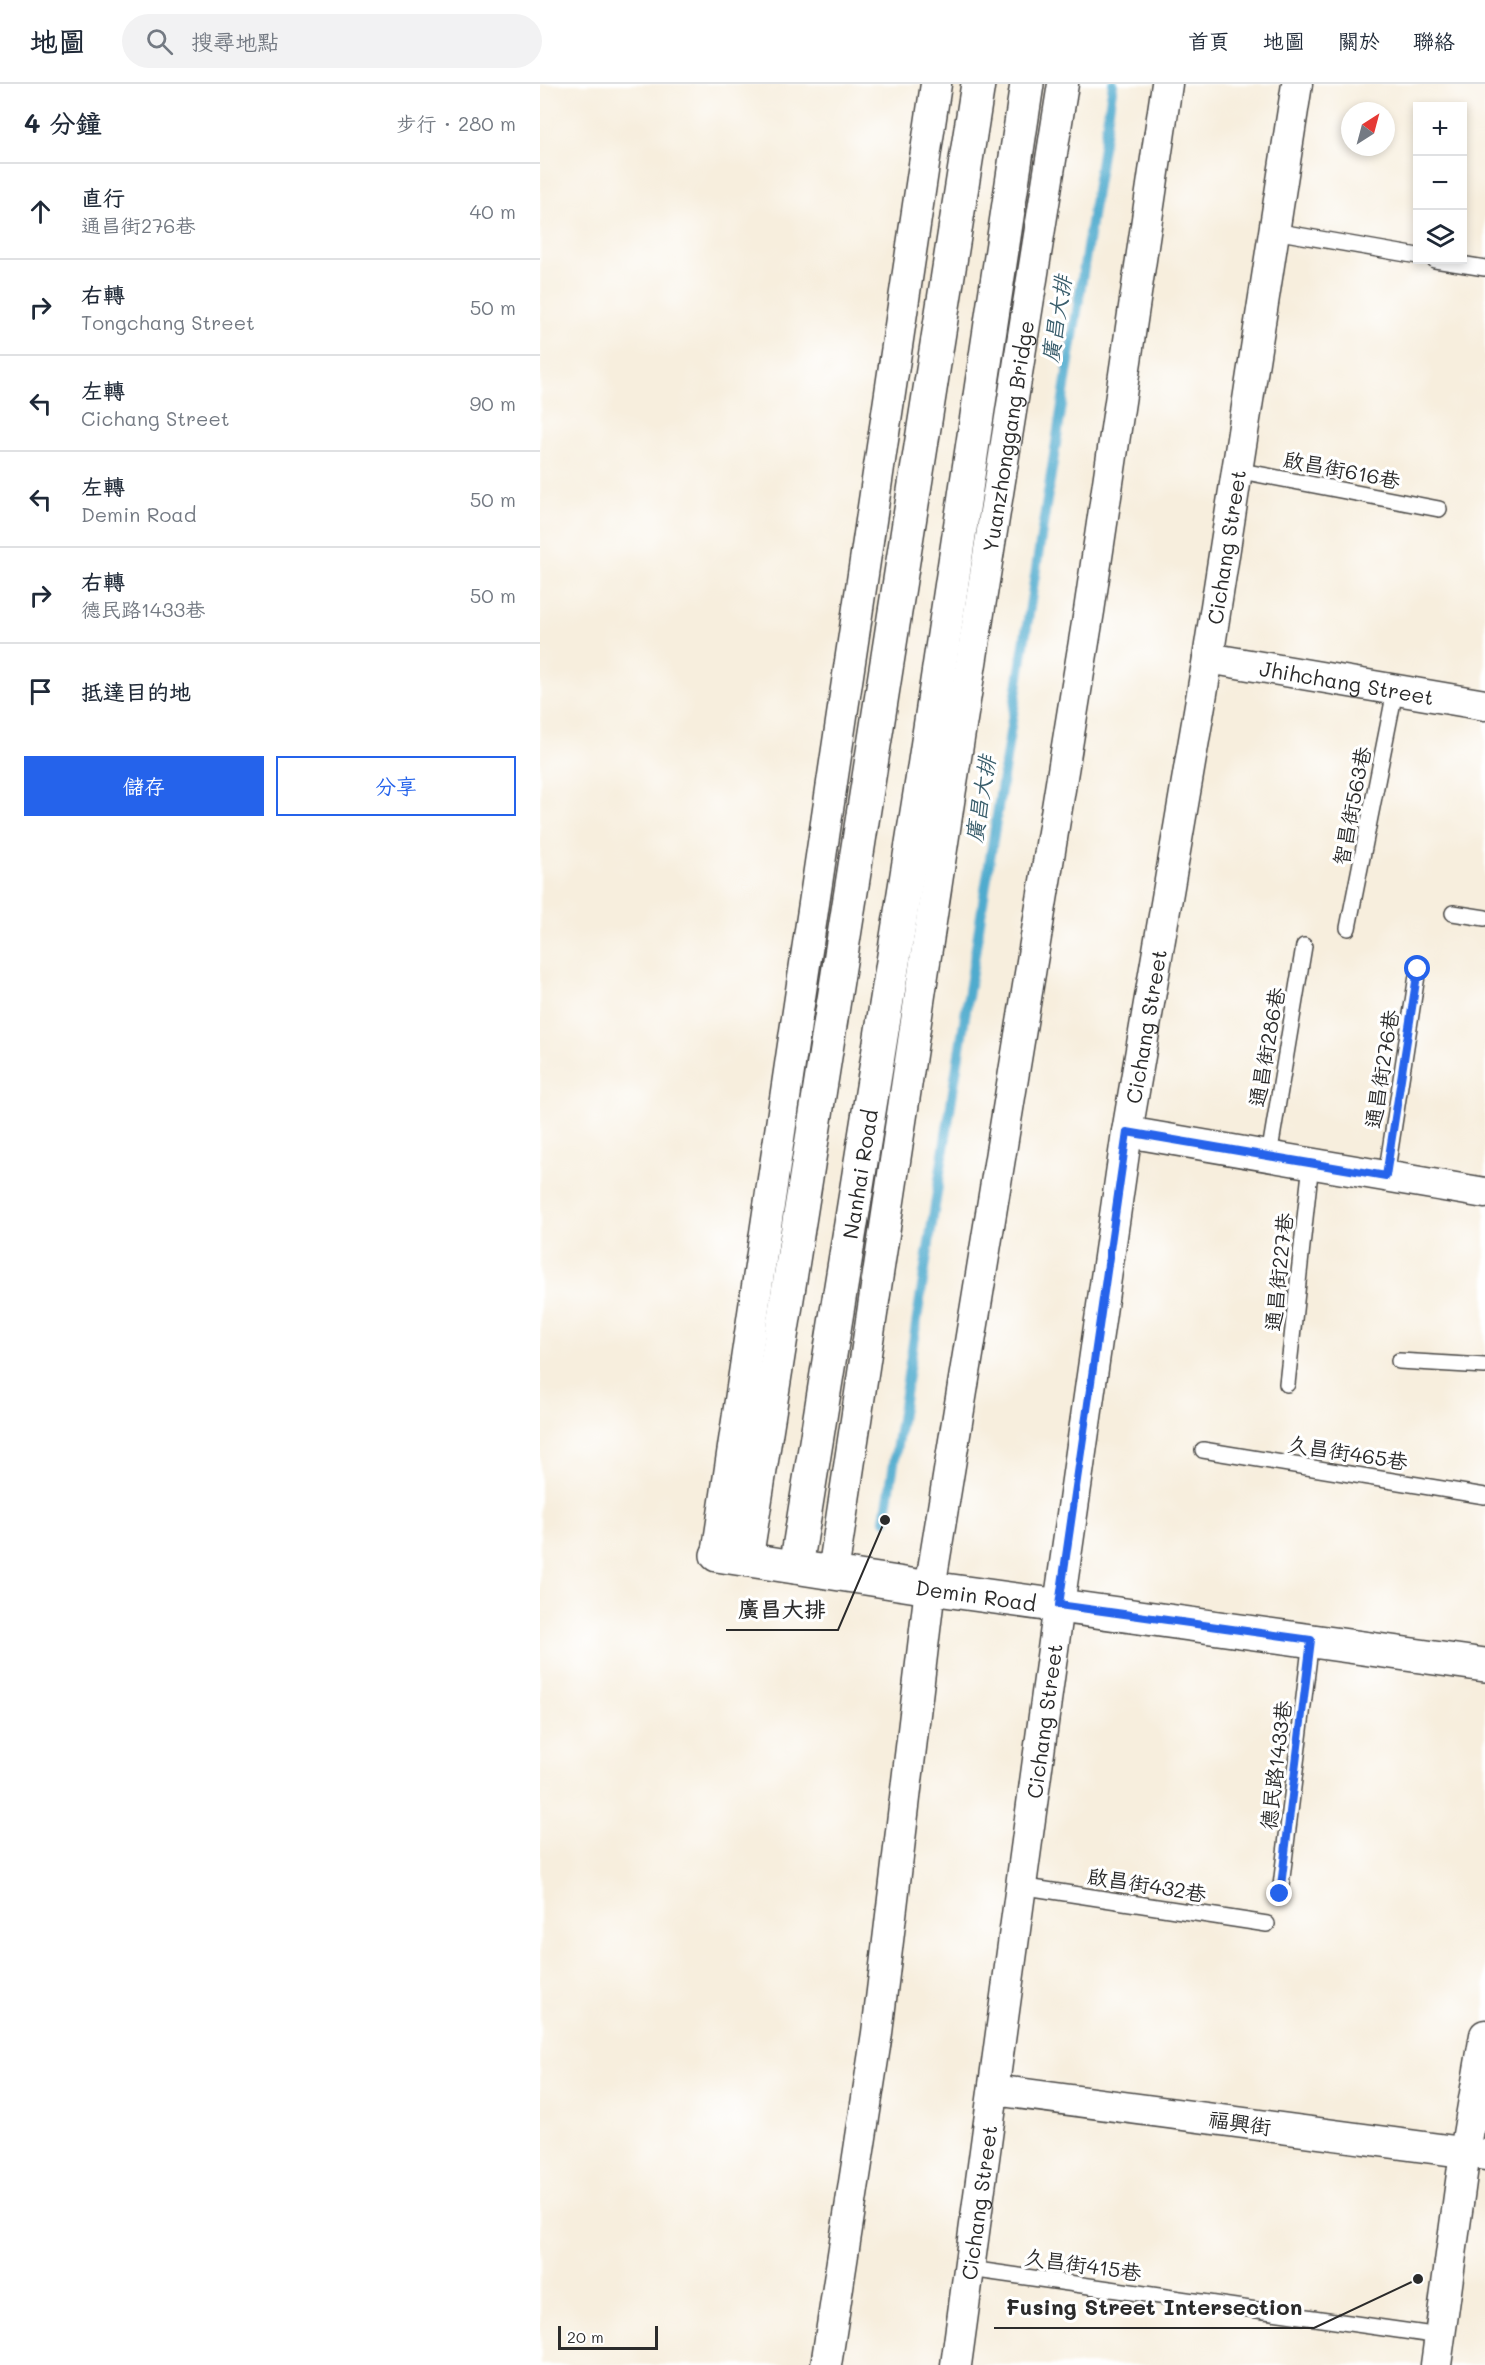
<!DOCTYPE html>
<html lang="zh-TW">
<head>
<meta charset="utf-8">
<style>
	body { margin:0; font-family:Mali,"LXGW WenKai TC",sans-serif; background:#f2f2f3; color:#1f2937 }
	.controls { position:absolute; right:18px; top:18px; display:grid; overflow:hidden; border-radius:0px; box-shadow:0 3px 9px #0003 }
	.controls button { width:54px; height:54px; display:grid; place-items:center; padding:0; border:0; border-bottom:2px solid #e0e1e3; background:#fff; color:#1f2937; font:30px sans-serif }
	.compass { position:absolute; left:801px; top:18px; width:54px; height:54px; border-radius:50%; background:#fff; box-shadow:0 3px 9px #0003; rotate:36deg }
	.scale { position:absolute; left:18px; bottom:15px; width:100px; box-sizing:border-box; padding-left:6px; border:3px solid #2b2b2b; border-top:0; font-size:16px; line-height:21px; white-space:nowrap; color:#2b2b2b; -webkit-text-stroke:4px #fff; paint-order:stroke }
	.stop { position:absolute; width:18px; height:18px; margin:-14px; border:4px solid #2563eb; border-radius:50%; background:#fff }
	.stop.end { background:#2563eb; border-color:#fff; box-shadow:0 2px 6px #0008 }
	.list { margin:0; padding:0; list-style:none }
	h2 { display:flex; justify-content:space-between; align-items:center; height:78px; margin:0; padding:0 24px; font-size:26px }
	h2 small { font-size:20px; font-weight:400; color:#747a83 }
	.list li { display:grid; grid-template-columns:39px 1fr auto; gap:18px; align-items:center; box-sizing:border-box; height:96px; padding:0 24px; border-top:2px solid #e0e1e3 }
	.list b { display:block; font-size:22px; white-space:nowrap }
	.list p { margin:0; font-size:20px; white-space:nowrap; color:#747a83 }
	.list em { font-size:20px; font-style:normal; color:#747a83 }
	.actions { display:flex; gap:12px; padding:18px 24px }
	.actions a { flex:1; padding:14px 0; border:2px solid #2563eb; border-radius:0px; text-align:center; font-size:21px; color:#2563eb }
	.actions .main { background:#2563eb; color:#fff }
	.icon { flex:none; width:33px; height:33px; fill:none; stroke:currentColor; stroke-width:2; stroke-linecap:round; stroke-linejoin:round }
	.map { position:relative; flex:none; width:945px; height:2281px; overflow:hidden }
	header { display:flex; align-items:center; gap:36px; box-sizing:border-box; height:84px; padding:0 30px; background:#fff; border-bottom:2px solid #e0e1e3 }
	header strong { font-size:28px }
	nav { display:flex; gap:33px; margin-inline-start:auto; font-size:21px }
	.search { width:420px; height:54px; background:#f2f2f3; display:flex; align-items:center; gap:15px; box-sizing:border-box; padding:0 21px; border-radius:33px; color:#747a83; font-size:22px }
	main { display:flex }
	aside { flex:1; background:#fff }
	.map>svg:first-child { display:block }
</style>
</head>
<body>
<header>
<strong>地圖</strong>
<div class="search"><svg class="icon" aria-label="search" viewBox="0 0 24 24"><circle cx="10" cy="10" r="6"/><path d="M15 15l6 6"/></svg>搜尋地點</div>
<nav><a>首頁</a><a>地圖</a><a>關於</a><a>聯絡</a></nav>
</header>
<main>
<aside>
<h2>4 分鐘<small>步行 · 280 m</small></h2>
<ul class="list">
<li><svg class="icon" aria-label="ahead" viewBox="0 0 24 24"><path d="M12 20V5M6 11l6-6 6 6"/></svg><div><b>直行</b><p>通昌街276巷</p></div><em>40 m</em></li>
<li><svg class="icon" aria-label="right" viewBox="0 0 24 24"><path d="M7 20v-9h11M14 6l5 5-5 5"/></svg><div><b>右轉</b><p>Tongchang Street</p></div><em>50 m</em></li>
<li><svg class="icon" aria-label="left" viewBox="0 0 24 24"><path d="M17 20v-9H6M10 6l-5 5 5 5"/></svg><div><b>左轉</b><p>Cichang Street</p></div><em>90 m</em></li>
<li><svg class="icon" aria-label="left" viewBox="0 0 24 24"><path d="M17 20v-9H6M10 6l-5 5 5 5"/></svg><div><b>左轉</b><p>Demin Road</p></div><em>50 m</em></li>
<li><svg class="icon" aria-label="right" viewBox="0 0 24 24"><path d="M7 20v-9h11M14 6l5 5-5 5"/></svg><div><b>右轉</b><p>德民路1433巷</p></div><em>50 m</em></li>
<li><svg class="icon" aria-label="arrive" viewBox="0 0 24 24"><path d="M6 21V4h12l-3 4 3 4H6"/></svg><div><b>抵達目的地</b></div></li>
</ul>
<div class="actions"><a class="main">儲存</a><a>分享</a></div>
</aside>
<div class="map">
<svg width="945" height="2281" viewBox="0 0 945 2281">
	<rect width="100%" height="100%" fill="#fff"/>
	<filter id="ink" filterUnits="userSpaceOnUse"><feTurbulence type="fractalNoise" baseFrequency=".0167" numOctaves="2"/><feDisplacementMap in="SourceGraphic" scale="12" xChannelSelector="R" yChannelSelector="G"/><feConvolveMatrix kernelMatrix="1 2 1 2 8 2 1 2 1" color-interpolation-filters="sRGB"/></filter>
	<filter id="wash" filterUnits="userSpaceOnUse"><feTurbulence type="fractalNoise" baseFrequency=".008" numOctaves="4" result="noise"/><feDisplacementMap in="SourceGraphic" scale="24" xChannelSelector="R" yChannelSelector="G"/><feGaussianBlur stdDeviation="1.35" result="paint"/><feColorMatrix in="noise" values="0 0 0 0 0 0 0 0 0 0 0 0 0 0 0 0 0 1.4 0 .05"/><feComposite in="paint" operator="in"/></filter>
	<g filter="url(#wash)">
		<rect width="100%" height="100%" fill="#f7eedd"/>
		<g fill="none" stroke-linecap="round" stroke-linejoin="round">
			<path stroke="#50abce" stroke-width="10" d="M345 1436 573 0"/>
		</g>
	</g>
	<g filter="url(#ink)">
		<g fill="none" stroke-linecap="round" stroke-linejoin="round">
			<g stroke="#4a4846" stroke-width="18">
				<path id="service" d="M734 147 878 172
					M895 176 945 184
					M696 386 899 425
					M913 829 945 834
					M808 844 855 607
					M729 1072 764 862
					M846 1092 878 885
					M859 1277 945 1282
					M747 1300 771 1079
					M663 1366 945 1412
					M480 1802 727 1840
					M740 1810 771 1556
					M430 2185 900 2252"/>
			</g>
			<g stroke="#4a4846" stroke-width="33">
				<g id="minor">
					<path id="s1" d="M668 574 945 621"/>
					<path d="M587 1048 945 1109"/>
					<path d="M177 1471 396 0"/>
					<path id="s2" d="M293 1489 411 705 523 0"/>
					<path d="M454 2006 945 2071"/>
					<path d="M286 2281 337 1949 390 1504 549 527 627 0"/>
					<path id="s3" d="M416 2281 519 1521 587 1048 668 574 757 0"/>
					<path d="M896 2281 925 2068 945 1951"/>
				</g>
			</g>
			<g stroke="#4a4846" stroke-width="36">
				<g id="tertiary">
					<path id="s4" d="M177 1471 390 1504 945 1581"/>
					<path d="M206 1475 438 0"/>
					<path id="s5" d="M256 1483 382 697 487 0"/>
				</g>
			</g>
			<use href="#service" stroke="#fff" stroke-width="15"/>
			<use href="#minor" stroke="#fff" stroke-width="30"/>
			<use href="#tertiary" stroke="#fff" stroke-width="33"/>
		</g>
	</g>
	<g fill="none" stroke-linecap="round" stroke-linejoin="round" filter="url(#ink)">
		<path stroke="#2563eb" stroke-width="8" d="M740 1810 771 1556 519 1521 587 1048 846 1092 878 885"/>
	</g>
	<g text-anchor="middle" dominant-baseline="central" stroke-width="6" stroke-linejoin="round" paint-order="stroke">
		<g font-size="21" fill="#2b2b2b" stroke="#fff">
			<text stroke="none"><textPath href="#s2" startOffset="1150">Yuanzhonggang Bridge</textPath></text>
			<text transform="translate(802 385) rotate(11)">啟昌街616巷</text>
			<text stroke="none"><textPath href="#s3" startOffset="1838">Cichang Street</textPath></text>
			<text stroke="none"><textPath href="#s1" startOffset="141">Jhihchang Street</textPath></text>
			<text transform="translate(811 722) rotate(-79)">智昌街563巷</text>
			<text stroke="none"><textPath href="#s3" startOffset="1352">Cichang Street</textPath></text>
			<text transform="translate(726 963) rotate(-80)">通昌街286巷</text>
			<text transform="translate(841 985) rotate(-81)">通昌街276巷</text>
			<text stroke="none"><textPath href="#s5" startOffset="398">Nanhai Road</textPath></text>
			<text transform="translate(738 1188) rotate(-84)">通昌街227巷</text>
			<text transform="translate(808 1368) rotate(9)">久昌街465巷</text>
			<text stroke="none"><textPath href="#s4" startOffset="262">Demin Road</textPath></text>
			<text stroke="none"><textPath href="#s3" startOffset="650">Cichang Street</textPath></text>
			<text transform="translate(735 1681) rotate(-83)">德民路1433巷</text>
			<text transform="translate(607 1800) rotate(9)">啟昌街432巷</text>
			<text transform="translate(700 2038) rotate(8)">福興街</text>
			<text stroke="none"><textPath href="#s3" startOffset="164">Cichang Street</textPath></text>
			<text transform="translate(543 2180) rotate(8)">久昌街415巷</text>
		</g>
		<g font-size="22" font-style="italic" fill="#3a5e6c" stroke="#fff">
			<text transform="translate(516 235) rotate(-81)">廣昌大排</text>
			<text transform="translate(440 715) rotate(-81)">廣昌大排</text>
		</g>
	</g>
	<path fill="none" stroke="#2b2b2b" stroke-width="2" d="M345 1436L298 1546H186M878 2195L774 2244H454"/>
	<g fill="#2b2b2b" stroke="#fff" stroke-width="2">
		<circle cx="345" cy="1436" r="6"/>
		<circle cx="878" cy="2195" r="6"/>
	</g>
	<g font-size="22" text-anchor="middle" font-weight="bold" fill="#2b2b2b" stroke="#fff" stroke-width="6" stroke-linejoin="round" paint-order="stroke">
		<text x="242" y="1533">廣昌大排</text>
		<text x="614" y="2231">Fusing Street Intersection</text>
	</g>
</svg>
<div class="controls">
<button>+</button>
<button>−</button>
<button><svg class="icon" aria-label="layers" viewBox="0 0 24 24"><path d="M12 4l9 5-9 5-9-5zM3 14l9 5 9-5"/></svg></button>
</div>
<svg class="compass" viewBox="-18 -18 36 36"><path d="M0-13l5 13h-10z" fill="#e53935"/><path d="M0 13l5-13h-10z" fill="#747a83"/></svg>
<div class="scale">20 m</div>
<div class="stop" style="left:878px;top:885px"></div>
<div class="stop end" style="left:740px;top:1810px"></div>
</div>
</main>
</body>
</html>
